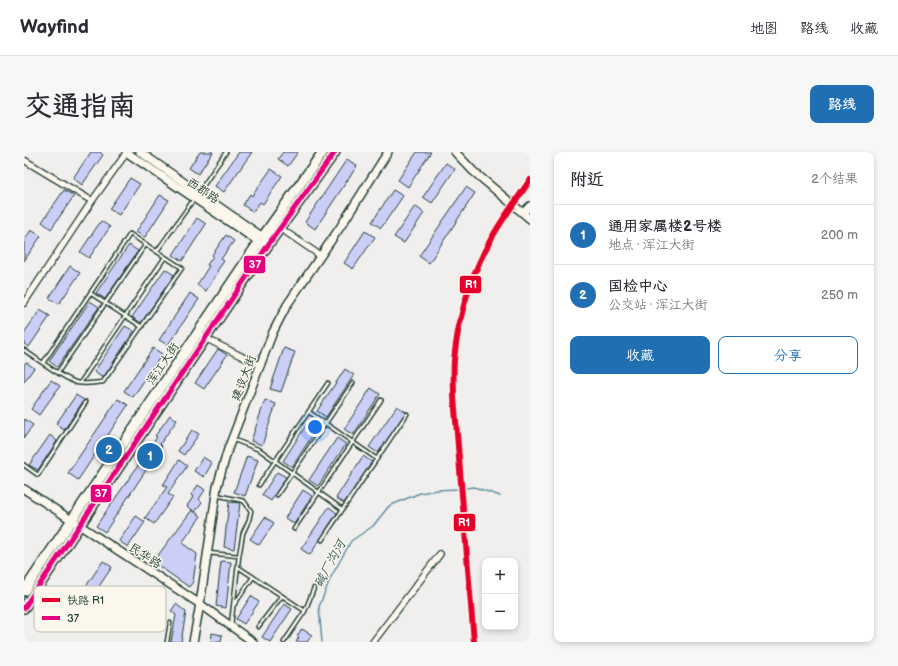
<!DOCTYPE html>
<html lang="zh">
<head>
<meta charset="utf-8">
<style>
	body { margin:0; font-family:"Balsamiq Sans","LXGW WenKai TC",sans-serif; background:#f7f7f7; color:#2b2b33 }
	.controls { position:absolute; right:12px; bottom:12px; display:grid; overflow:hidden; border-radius:8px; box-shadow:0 2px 6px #0003 }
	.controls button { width:36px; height:36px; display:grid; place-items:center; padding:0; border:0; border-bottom:1px solid #e1e1e2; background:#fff; color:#2b2b33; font:20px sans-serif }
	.you { position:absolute; left:291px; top:275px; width:14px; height:14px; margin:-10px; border:3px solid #fff; border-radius:50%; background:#1a73e8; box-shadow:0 0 0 6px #1a73e833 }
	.badge { display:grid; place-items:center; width:26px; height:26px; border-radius:50%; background:#1f6fb2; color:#fff; font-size:13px; font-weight:700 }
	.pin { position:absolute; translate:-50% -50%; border:2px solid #fff; box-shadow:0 1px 4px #0006 }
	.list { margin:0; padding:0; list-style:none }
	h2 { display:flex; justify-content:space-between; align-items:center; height:52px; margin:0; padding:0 16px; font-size:17px }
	h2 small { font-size:13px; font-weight:400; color:#7c7c81 }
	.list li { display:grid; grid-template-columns:26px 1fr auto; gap:12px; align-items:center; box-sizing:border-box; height:60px; padding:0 16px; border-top:1px solid #e1e1e2 }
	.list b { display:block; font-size:15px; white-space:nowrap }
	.list p { margin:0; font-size:13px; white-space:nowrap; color:#7c7c81 }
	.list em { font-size:13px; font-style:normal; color:#7c7c81 }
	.actions { display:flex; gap:8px; padding:12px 16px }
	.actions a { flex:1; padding:9px 0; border:1px solid #1f6fb2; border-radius:8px; text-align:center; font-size:14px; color:#1f6fb2 }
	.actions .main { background:#1f6fb2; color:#fff }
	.map { position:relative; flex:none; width:506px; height:490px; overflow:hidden; border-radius:8px }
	header { display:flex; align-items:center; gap:24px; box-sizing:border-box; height:56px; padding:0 20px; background:#fff; border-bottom:1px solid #e1e1e2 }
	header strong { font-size:19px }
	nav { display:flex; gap:22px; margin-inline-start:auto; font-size:14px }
	.intro { display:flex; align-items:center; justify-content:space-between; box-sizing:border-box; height:96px; padding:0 24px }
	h1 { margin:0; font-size:28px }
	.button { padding:10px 18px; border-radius:8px; background:#1f6fb2; color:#fff; font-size:14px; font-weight:700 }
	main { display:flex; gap:24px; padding:0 24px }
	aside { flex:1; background:#fff; border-radius:8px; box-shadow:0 2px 6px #0003 }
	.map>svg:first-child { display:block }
</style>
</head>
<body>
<header>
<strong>Wayfind</strong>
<nav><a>地图</a><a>路线</a><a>收藏</a></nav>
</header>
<div class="intro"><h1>交通指南</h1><a class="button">路线</a></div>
<main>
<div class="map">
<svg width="506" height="490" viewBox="0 0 506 490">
	<rect width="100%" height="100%" fill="#f1efee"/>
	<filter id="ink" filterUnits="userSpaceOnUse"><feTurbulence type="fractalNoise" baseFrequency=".025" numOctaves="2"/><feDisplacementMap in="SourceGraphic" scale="8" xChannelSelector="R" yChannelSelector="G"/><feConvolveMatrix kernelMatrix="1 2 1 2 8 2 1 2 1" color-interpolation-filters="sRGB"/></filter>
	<g filter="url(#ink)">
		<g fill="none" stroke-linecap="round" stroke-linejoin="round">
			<path stroke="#5e90a1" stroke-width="1.5" d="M298 490 295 455 306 427 327 389 349 374 365 354 396 341 413 338 434 337 450 335 476 344"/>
		</g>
		<path fill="#cbcff8" stroke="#1f3d34" d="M67 0H76L79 3 58 33 49 26Z
			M176 0H189L174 22 165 16Z
			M215 0H228L200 40 191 34Z
			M259 0H274L264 14 254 7Z
			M393 0H407L384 35 374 28Z
			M323 7 333 14 291 77 281 70Z
			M422 11 431 17 408 51 399 45Z
			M247 17 258 24 239 52 236 50 229 60 219 53 226 42 228 44Z
			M106 26 116 32 95 63 85 57Z
			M442 35 451 41 405 111 395 104Z
			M40 38 50 44 27 77 18 70Z
			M369 38 379 44 357 76 348 70Z
			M136 43 145 48 121 85 112 80Z
			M391 54 400 61 380 91 370 85Z
			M173 66 182 72 158 109 149 103Z
			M77 69 86 75 65 106 56 100Z
			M7 78 17 84 0 109V89Z
			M341 79 351 85 329 117 320 111Z
			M202 83 210 89 197 107 200 109 193 119 194 120 182 139 173 133 185 114 183 113 189 104 188 103Z
			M105 93 114 99 81 147 72 141Z
			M46 114 56 121 35 152 25 146Z
			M141 117 150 123 117 171 108 165Z
			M166 141 175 147 144 193 135 188Z
			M66 149 75 155 33 215 25 209Z
			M16 158 26 164 5 195 0 192V181Z
			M101 174 110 179 79 226 70 220Z
			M129 196 138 202 109 245 100 239Z
			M260 196 271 200 257 240 246 237Z
			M194 197 203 203 180 237 171 231Z
			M2 210 10 216 0 230V213Z
			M321 217 330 223 302 265 293 259Z
			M27 228 36 234 15 263 7 257Z
			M347 236 356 242 329 283 320 277Z
			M52 243 60 248 40 278 32 272Z
			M94 247 104 253 54 328 44 321Z
			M241 248 252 252 238 293 227 289Z
			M373 254 382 260 354 301 345 295Z
			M146 263 153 268 136 292 138 294 81 380 72 374 111 318 133 285 131 284Z
			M0 267 9 273 0 286Z
			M286 267 295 273 268 315 259 309Z
			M168 278 175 282 160 303 154 299Z
			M26 283 33 289 14 318 5 313Z
			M313 286 322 292 294 334 285 328Z
			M223 304 234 308 221 344 210 340Z
			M339 304 348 310 320 351 312 346Z
			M179 305 188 311 180 325 170 319Z
			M155 308 163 314 144 342 149 345 130 372 121 366 143 335 139 333Z
			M253 320 262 325 247 349 238 343Z
			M174 333 181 338 175 347 178 350 171 360 163 354 169 345 167 343Z
			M279 338 288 344 270 372 261 366Z
			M205 350 216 351 210 397 200 395Z
			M305 355 313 361 286 403 277 397Z
			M168 358 177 364 158 391 173 402 169 430 165 435 129 410Z
			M112 364 121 370 104 395 95 389Z
			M241 365 250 371 235 393 226 387Z
			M79 409 88 415 59 458 50 452Z
			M197 409 207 410 202 456 192 454Z
			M227 444 235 450 220 472 212 467Z
			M152 452 162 460 157 490H147L152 463 147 459Z
			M260 452 268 457 246 490 238 485Z
			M278 477 288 483 283 490H272L275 485 273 484Z
			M188 481 198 483 197 490H187Z"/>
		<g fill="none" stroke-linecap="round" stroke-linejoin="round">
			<g stroke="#1f3d34" stroke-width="5.5">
				<path id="service" d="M175 40 202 0
					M133 99 170 47
					M66 141 118 175
					M0 198C13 207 40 227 54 231 62 232 72 231 79 230L158 116 106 82 19 211
					M34 220 122 92
					M56 231 141 105
					M285 260 353 307
					M208 287 236 298 318 357
					M0 313 14 323 62 250
					M235 333 304 231
					M192 343 220 349 227 359 225 368 219 381 215 404 207 473
					M253 343 329 231
					M270 377 357 248
					M298 388 383 262
					M184 401 215 404
					M214 415 281 459 260 490
					M210 453 229 425
					M281 459 290 436
					M234 475 258 444
					M143 490 146 471"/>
			</g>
			<g stroke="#1f3d34" stroke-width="8">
				<path id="minor" d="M0 8 68 49
					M256 76 297 104
					M0 151 68 49 103 0
					M179 185 237 214
					M349 490 416 402"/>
			</g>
			<g stroke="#1f3d34" stroke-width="10">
				<path id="tertiary" d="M102 0 238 92
					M116 0 243 88
					M431 0 449 19 506 67
					M499 61 506 54
					M0 337 176 452 229 490
					M169 490 176 452 193 335 204 297 249 180 263 153 317 74 364 0"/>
			</g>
			<g stroke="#1f3d34" stroke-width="12">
				<path id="primary" d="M0 439 235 90 299 0
					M0 456 246 90 311 0"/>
			</g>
			<use href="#service" stroke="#fbf7ec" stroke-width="2.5"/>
			<use href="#minor" stroke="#fbf7ec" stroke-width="5.5"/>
			<use href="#tertiary" stroke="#fbf7ec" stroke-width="7"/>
			<use href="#primary" stroke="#fbf7ec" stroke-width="9"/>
			<g stroke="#fbf7ec" stroke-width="8">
				<path id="bus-1" d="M0 456 246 90 311 0"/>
			</g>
			<use href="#bus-1" stroke="#e5007d" stroke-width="5"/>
			<g stroke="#fbf7ec" stroke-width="9">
				<path id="rail-1" d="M450 490 430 245C430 233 429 220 430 208 434 168 446 125 466 89 477 68 493 48 506 28"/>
			</g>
			<use href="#rail-1" stroke="#e4002b" stroke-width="6"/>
		</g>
	</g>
	<g text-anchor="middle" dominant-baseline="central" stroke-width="3" stroke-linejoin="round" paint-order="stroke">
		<g font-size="12" fill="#1f3d34" stroke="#fbf7ec">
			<text transform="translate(179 39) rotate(34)">西郡路</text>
			<text transform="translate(139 212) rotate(-56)">浑江大街</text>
			<text transform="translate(220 226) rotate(-69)">建设大街</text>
			<text transform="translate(121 404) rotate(33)">民华路</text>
		</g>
		<g font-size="13" font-style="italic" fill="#345958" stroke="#fbf7ec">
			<text transform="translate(306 412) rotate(-62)">碱厂沟河</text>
		</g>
	</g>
	<rect x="10" y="434" width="132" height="46" rx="6" fill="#fbf7ec" stroke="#b9bfb5" stroke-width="1"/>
	<rect x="18" y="446" width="18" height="4" fill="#e4002b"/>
	<rect x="18" y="464" width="18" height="4" fill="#e5007d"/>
	<g font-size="11" fill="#1f3d34">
		<text x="43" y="452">铁路 R1</text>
		<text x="43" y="470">37</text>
	</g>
	<g stroke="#fbf7ec" stroke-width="1.5">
		<rect x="219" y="103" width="23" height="19" rx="4" fill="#e5007d"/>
		<rect x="435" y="123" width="23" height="19" rx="4" fill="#e4002b"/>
		<rect x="66" y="332" width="22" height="19" rx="4" fill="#e5007d"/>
		<rect x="429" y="361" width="23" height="19" rx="4" fill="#e4002b"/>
	</g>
	<g font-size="11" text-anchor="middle" font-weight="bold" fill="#fff">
		<text x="231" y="116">37</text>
		<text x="447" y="136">R1</text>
		<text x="77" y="345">37</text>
		<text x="440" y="374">R1</text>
	</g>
</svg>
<div class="controls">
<button>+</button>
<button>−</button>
</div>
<div class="you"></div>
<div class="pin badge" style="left:126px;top:304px">1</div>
<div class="pin badge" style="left:85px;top:298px">2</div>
</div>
<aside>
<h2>附近<small>2个结果</small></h2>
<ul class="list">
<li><span class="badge">1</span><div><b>通用家属楼2号楼</b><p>地点 · 浑江大街</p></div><em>200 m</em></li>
<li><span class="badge">2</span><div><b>国检中心</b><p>公交站 · 浑江大街</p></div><em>250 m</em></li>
</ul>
<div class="actions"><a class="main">收藏</a><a>分享</a></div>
</aside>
</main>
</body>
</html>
